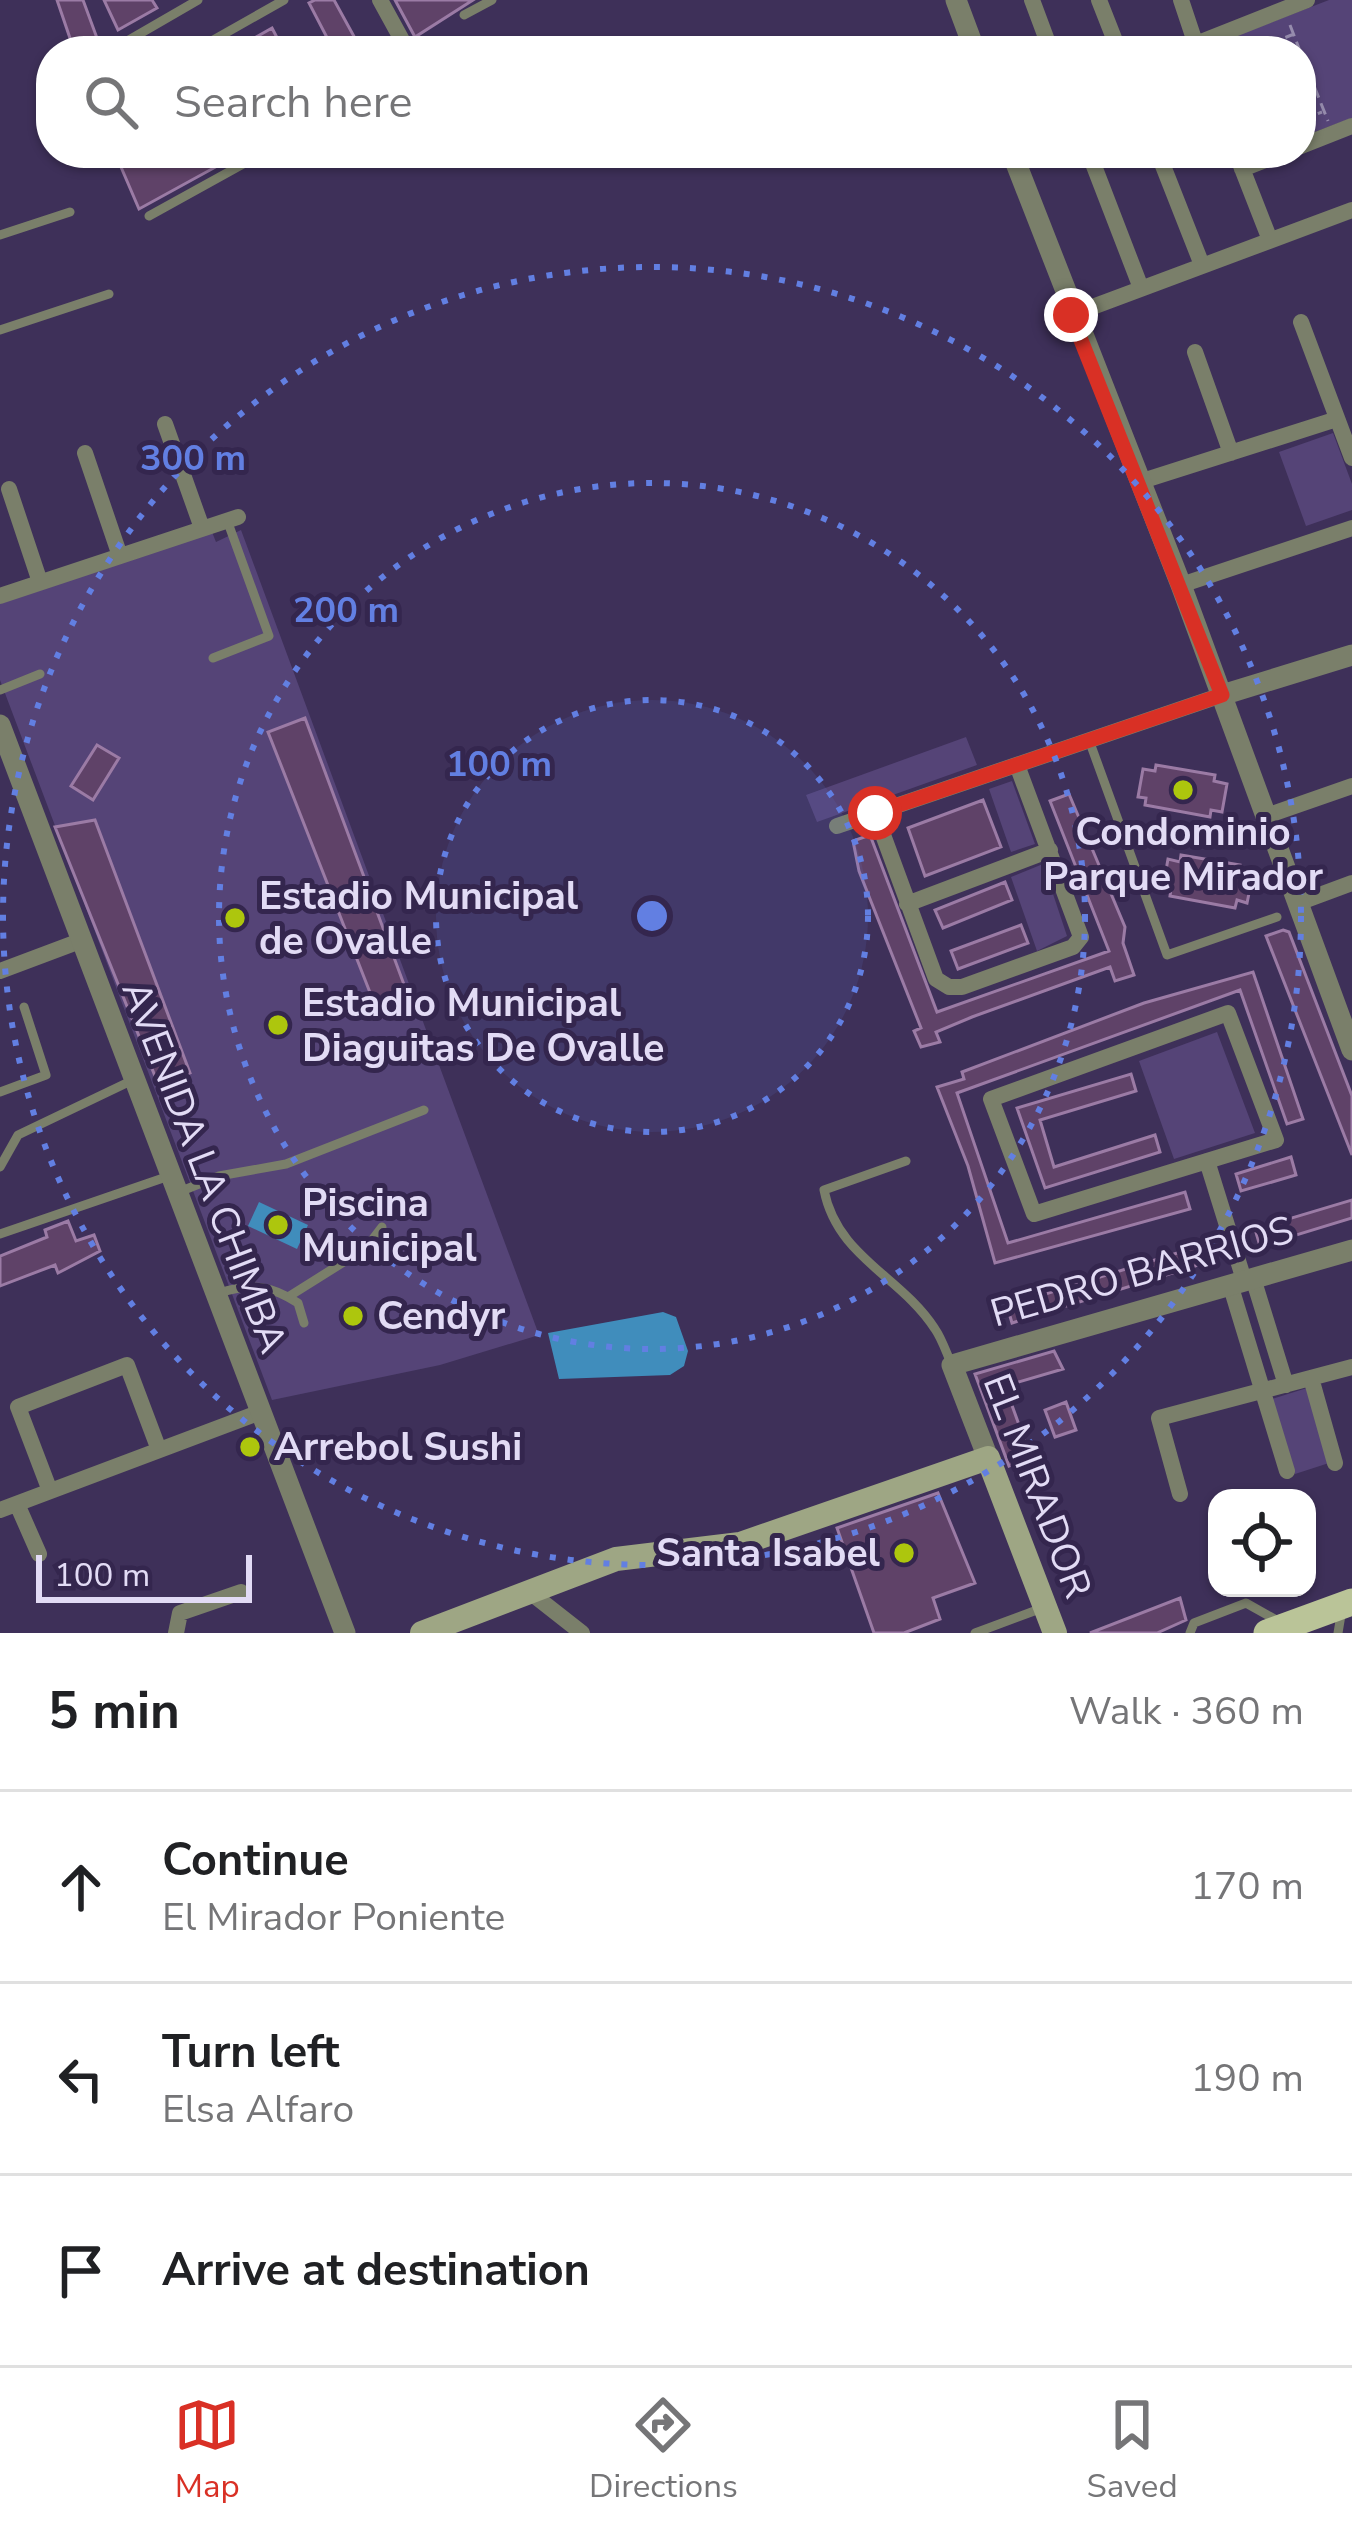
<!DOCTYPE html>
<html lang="en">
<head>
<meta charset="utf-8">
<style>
	body { margin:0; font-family:"Nunito Sans",sans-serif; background:#f6f6f6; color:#202124 }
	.controls { position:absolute; right:36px; bottom:36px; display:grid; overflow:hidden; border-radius:24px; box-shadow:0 3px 9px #0004 }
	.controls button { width:108px; height:108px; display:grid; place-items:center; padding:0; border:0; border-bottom:3px solid #e0e0e0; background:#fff; color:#202124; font:60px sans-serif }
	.scale { position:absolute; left:36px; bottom:30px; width:216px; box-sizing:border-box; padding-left:12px; border:6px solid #e2dbf5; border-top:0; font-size:33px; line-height:42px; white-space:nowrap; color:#e2dbf5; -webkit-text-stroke:9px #34264e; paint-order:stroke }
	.stop { position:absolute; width:36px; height:36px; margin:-27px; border:9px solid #d93025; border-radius:50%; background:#fff }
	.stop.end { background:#d93025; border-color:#fff; box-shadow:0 3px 12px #0008 }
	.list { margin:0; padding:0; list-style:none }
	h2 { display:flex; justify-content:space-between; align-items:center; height:156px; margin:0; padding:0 48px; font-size:51px }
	h2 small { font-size:39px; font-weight:400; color:#757577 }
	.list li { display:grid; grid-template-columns:78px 1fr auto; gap:36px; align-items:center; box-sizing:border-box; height:192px; padding:0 48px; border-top:3px solid #e0e0e0 }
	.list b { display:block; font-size:45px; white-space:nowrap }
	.list p { margin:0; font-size:39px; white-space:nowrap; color:#757577 }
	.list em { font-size:39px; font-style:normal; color:#757577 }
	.icon { flex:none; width:66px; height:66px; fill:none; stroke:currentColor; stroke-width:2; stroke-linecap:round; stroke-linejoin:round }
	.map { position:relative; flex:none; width:1352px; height:1633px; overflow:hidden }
	.search { position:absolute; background:#fff; box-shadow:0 3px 9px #0004; left:36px; right:36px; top:36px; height:132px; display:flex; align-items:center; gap:30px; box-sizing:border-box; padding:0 42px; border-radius:48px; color:#757577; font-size:45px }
	.sheet { height:732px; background:#fff }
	nav { display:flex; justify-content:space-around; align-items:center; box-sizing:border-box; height:168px; border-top:3px solid #e0e0e0; background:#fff; font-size:33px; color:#757577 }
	nav a { display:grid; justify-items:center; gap:6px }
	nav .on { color:#d93025 }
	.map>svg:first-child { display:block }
</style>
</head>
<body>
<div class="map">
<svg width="1352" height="1633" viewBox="0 0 1352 1633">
	<rect width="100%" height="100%" fill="#3e3059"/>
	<path fill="#547" d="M1329 0H1352V118L1301 137V51L1207 47Z
		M1333 433 1352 484V510L1306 526 1279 452Z
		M241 530 539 1335 440 1365 272 1400 0 680V603L212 532 216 542Z
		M966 737 977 765 817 822 806 795Z
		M1012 781 1035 844 1011 852 989 789Z
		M1043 864 1067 936 1037 951 1011 877Z
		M1217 1032 1255 1133 1174 1159 1139 1061Z
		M1307 1388 1329 1463 1295 1474 1272 1399Z"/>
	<path fill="#408dbc" d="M259 1202 308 1225 297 1249 248 1226Z
		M663 1312 676 1317 688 1351 684 1366 670 1375 559 1379 548 1333Z"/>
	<path fill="#5f4268" stroke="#9b7ba5" stroke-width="3" d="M57 0H83L97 38 73 47Z
		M104 0H152L157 8 118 30Z
		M315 0H334L362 51H334L309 3Z
		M395 0H473L415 37Z
		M272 28 284 51H257L251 40Z
		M115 153H241L139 209Z
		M305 718 412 1006 380 1018 268 732Z
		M97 745 119 758 93 800 71 786Z
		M1156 765 1215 775 1214 781 1227 784 1222 812 1211 810 1210 817 1145 805 1146 798 1138 797 1143 769 1155 771Z
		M1069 794 1125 927 1123 943 1134 975 1115 981 1110 967 972 1017 936 1032 940 1042 921 1047 914 1031 921 1028 859 871 853 841 870 835 937 1012 1109 951 1050 801Z
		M983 800 1001 847 925 876 908 828Z
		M95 820 190 1073 159 1086 55 827Z
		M1181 855 1240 865 1239 872 1253 874 1247 903 1237 900 1235 908 1170 896 1171 889 1163 887 1168 859 1180 862Z
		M1005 882 1012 900 943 928 935 910Z
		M1021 925 1028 943 958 969 951 951Z
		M1283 930 1289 932 1352 1096V1155L1266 936Z
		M1253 972 1303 1119 1287 1124 1240 990 957 1093 1008 1243 1185 1192 1190 1209 995 1263 968 1166 937 1087 964 1079 962 1072 1144 1003Z
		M1131 1074 1136 1091 1040 1120 1054 1167 1155 1135 1160 1152 1045 1188 1017 1108Z
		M1291 1157 1296 1175 1241 1191 1236 1174Z
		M1352 1200V1218L1260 1246 1255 1229Z
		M68 1221 76 1241 94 1235 100 1251 58 1273 55 1265 0 1286V1256L47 1237 45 1230Z
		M1203 1245 1208 1262 1012 1323 1007 1306Z
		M1054 1351 1063 1369 1005 1386 1031 1458 1009 1466 975 1374Z
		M1066 1402 1076 1430 1055 1437 1045 1410Z
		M938 1493 975 1583 933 1598 940 1619 904 1633H874L837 1528Z
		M1180 1598 1186 1620 1157 1633H1090Z"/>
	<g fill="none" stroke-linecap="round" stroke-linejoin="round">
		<path stroke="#968cad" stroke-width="3" stroke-dasharray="12 6" stroke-linecap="butt" d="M1290 25 1300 51
			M1252 51 1294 34
			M1301 53 1328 121
			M1301 102 1316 96
			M1301 120 1322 112"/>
		<path stroke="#7a7f6a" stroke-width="9" d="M464 15 492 0
			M223 35 232 51
			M110 51 198 0
			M194 51 284 0
			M149 216 263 153
			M0 235 70 212
			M0 330 109 294
			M213 658 269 636 227 520
			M0 690 40 674
			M1089 740 1167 955 1277 917
			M0 1092 46 1075 24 1007
			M906 1161 824 1190C837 1257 901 1276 935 1329 942 1339 946 1352 951 1363
			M0 1167 18 1135 135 1079
			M179 1192 219 1176 286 1164 424 1110
			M0 1234 172 1175
			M219 1293C251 1283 270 1285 298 1303L304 1323
			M288 1297 366 1248 382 1227
			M975 1633 1045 1607
			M1190 1633 1194 1623 1246 1603 1278 1621
			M1338 1633 1342 1609"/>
		<path stroke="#7a7f6a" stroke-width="16" d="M380 0 408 51
			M1032 0 1051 51
			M1099 0 1119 51
			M1181 0 1198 51
			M1196 44 1307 0
			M1301 146 1352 126
			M1089 153 1141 288
			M1158 153 1202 265
			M1236 153 1270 240
			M1242 169 1283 153
			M1071 315 1352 210
			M1301 322 1352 458
			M1195 352 1231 453
			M165 424 202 528
			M85 453 120 556
			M1139 482 1337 419
			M9 489 40 582
			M1181 585 1352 528
			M0 596 238 517
			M875 813 936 979 949 987H962L1073 947 1081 937 1017 765
			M1266 816 1352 786
			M837 826 1222 695
			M1298 903 1352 883
			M907 904 1050 850
			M0 971 80 941
			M1228 1013 1276 1140 1034 1214 991 1099Z
			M1207 1161 1244 1280
			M1253 1278 1286 1385
			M1230 1284 1287 1471
			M1311 1378 1335 1463
			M50 1491 18 1407 127 1365 159 1450
			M1180 1494 1159 1418 1352 1367
			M17 1504 39 1554
			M0 1510 258 1413
			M531 1593 582 1633
			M176 1633 180 1613 241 1592"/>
		<path stroke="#7a7f6a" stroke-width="21" d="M956 0 975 51
			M1012 153 1181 585 1352 1050
			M1222 695 1352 655
			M0 725 345 1633
			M988 1458 952 1365 1352 1250"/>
		<path stroke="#9ea684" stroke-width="24" d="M422 1633 616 1559 740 1544 988 1458 1055 1633"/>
		<path stroke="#bac498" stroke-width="27" d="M1267 1633 1352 1602"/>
	</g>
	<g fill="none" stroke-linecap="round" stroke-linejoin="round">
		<path stroke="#d93025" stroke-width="15" d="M875 813 1222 695 1071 315"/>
	</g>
	<circle cx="652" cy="916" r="216" fill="#627fe2" fill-opacity=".12"/>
	<g fill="none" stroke="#627fe2" stroke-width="6" stroke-dasharray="6 12">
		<circle cx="652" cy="916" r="216"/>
		<circle cx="652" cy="916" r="433"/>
		<circle cx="652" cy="916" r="649"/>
	</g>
	<g fill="#adc60d" stroke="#34264e" stroke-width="4.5">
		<circle cx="1183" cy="790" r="12"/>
		<circle cx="235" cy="918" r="12"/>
		<circle cx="278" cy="1025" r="12"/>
		<circle cx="278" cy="1225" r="12"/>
		<circle cx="353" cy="1316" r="12"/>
		<circle cx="250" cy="1447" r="12"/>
		<circle cx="904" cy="1553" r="12"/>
	</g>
	<g text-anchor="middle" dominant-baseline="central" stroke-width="10" stroke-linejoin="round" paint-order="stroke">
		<g font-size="39" font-weight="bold" fill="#e2dbf5" stroke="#34264e" text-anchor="start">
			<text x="1183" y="832" text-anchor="middle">Condominio<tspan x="1183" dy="45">Parque Mirador</tspan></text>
			<text x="259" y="896">Estadio Municipal<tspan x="259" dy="45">de Ovalle</tspan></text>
			<text x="302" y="1003">Estadio Municipal<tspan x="302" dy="45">Diaguitas De Ovalle</tspan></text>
			<text x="302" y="1203">Piscina<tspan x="302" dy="45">Municipal</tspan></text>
			<text x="377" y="1316">Cendyr</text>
			<text x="274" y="1447">Arrebol Sushi</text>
			<text x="880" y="1553" text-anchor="end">Santa Isabel</text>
		</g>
		<g font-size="39" fill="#e2dbf5" stroke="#34264e">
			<text transform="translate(204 1167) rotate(69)">AVENIDA LA CHIMBA</text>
			<text transform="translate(1142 1272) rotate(-16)">PEDRO BARRIOS</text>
			<text transform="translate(1037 1486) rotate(69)">EL MIRADOR</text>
		</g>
	</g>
	<circle cx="652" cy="916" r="18" fill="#627fe2" stroke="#34264e" stroke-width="6"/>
	<g font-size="36" text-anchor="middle" font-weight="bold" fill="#627fe2" stroke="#34264e" stroke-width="10" stroke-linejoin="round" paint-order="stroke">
		<text x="193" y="470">300 m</text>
		<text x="346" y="622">200 m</text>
		<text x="499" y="776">100 m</text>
	</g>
</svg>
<div class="controls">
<button><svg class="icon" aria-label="locate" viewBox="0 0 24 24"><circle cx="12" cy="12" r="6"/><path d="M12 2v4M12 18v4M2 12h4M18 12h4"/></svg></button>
</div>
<div class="scale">100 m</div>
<div class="stop" style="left:875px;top:813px"></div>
<div class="stop end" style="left:1071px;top:315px"></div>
<div class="search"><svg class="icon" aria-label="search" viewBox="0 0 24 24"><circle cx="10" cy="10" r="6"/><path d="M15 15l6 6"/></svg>Search here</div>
</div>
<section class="sheet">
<h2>5 min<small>Walk · 360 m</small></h2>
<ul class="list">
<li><svg class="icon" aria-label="ahead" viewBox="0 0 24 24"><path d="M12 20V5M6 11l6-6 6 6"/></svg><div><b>Continue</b><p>El Mirador Poniente</p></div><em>170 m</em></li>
<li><svg class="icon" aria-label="left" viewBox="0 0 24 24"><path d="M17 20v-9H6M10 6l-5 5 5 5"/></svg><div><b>Turn left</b><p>Elsa Alfaro</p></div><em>190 m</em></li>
<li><svg class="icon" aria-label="arrive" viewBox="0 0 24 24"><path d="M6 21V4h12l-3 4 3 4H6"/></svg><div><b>Arrive at destination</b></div></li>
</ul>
</section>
<nav>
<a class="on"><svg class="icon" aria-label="map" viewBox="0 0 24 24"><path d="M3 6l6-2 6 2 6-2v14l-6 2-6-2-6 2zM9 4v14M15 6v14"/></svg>Map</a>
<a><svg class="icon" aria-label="directions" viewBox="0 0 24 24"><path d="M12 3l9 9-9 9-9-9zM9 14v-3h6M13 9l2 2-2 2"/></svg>Directions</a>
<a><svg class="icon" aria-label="saved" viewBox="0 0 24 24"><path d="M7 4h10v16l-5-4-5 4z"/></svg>Saved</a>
</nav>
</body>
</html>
